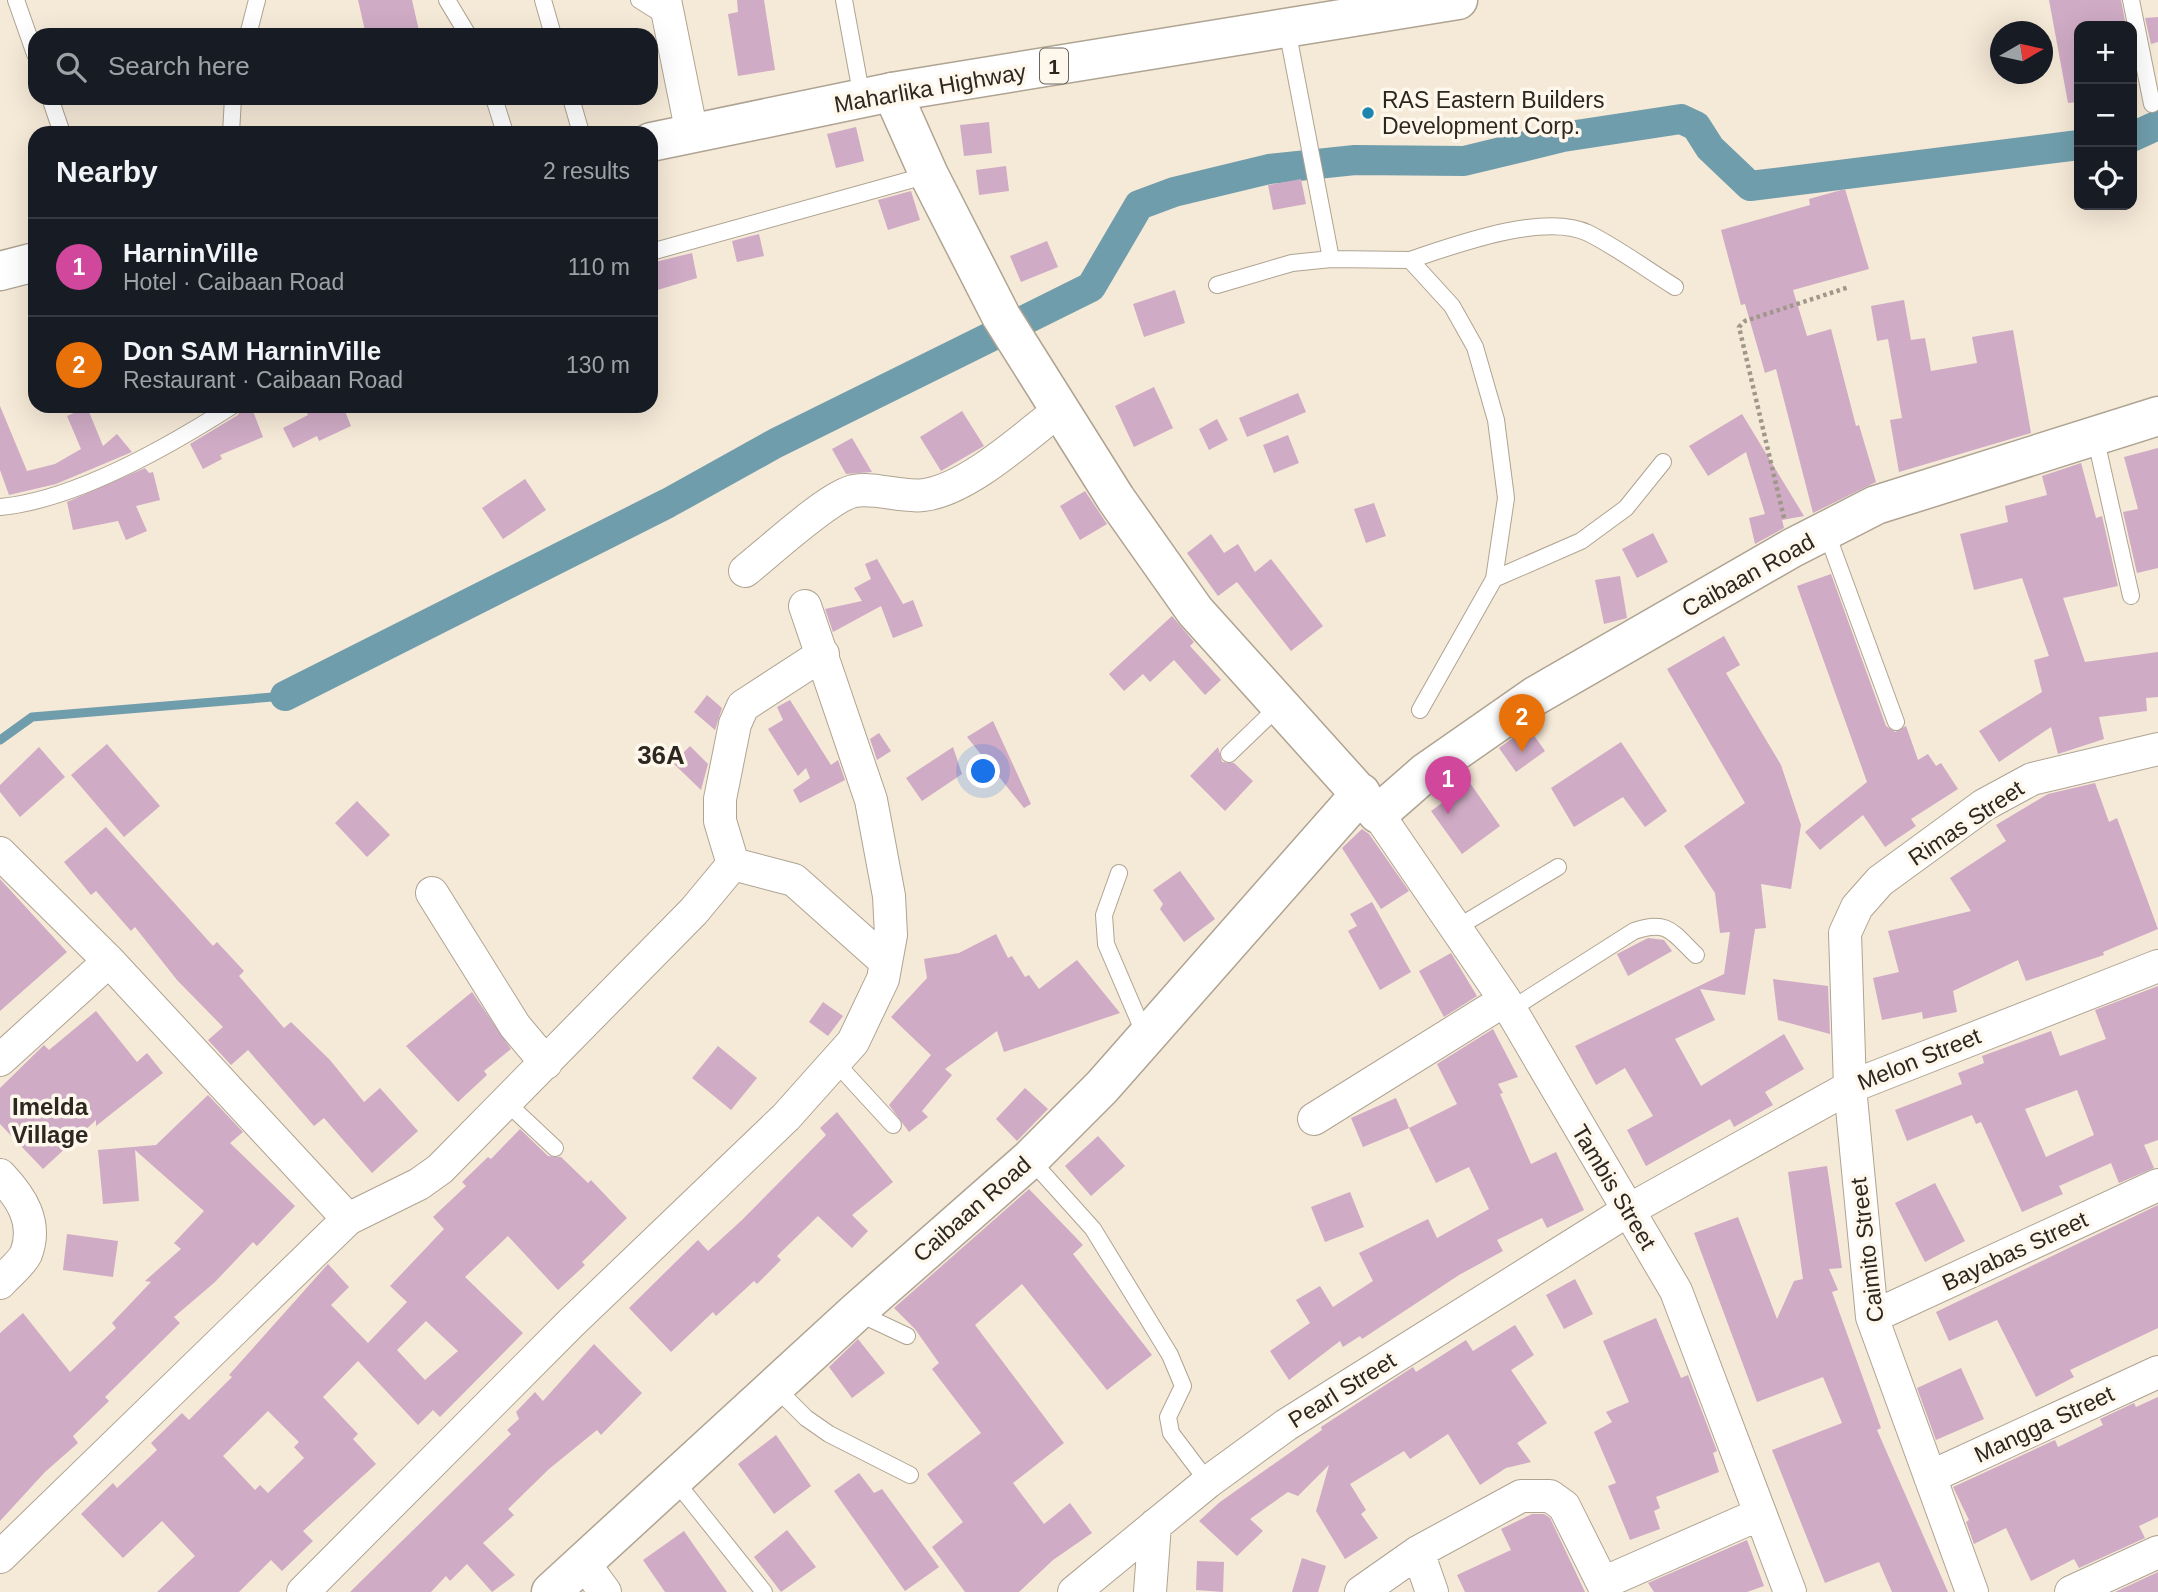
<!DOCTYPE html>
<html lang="en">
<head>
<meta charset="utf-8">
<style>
	body { margin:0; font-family:Helvetica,sans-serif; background:#242831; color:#f1f3f6 }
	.controls { position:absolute; right:21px; top:21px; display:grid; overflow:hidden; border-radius:14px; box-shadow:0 7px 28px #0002 }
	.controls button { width:63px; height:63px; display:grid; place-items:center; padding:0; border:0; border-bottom:2px solid #363941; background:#171b24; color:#f1f3f6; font:35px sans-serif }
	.compass { position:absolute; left:1990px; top:21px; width:63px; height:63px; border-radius:50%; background:#171b24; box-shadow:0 7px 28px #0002; rotate:81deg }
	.you { position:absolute; left:984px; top:772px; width:24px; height:24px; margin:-18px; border:5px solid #fff; border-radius:50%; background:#1a73e8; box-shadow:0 0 0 10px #1a73e833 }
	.badge { display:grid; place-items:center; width:46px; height:46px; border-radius:50%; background:#0f766e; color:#fff; font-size:23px; font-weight:700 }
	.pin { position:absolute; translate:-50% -58px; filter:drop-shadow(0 2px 4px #0008) }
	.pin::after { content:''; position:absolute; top:37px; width:24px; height:21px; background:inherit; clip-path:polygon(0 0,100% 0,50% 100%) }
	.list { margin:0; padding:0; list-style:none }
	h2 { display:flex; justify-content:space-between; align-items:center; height:91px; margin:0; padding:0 28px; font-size:30px }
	h2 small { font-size:23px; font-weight:400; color:#9ea1a6 }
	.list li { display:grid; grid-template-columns:46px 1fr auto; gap:21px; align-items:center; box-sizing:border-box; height:98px; padding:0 28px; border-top:2px solid #363941 }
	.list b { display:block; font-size:26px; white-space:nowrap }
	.list p { margin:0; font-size:23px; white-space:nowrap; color:#9ea1a6 }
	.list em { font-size:23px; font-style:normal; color:#9ea1a6 }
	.icon { flex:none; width:38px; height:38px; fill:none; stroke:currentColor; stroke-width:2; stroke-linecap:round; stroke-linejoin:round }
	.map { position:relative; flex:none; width:2158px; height:1592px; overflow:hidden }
	.search { position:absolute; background:#171b24; box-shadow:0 7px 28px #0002; left:28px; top:28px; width:630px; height:77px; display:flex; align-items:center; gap:18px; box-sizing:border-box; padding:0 24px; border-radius:21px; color:#9ea1a6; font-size:26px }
	.panel { position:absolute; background:#171b24; box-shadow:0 7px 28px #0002; left:28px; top:126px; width:630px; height:287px; border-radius:21px }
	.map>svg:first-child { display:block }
</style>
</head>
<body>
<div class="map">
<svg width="2158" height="1592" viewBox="0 0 2158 1592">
	<rect width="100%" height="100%" fill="#f5e9d7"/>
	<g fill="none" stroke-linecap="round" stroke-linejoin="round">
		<path stroke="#709dac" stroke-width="9" d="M0 740 32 717 285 696"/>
		<path stroke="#709dac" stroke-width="30" d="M2132 137 2158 125
			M285 696 668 503 776 443 1091 287 1139 205 1174 192 1269 169 1355 160 1464 161 1563 137 1681 119 1696 126 1710 148 1750 186 2079 145"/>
	</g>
	<path fill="#cfabc5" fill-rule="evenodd" d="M358 0H412L420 35H366Z
		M737 0H764L775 70 738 76 728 14 738 12Z
		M2049 0H2121L2126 26H2079V102L2068 103Z
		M2158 17V42L2151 44 2145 18Z
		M989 122 992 153 964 156 960 125Z
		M856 127 864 161 836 168 827 134Z
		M1006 166 1009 191 979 195 976 170Z
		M1301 179 1306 204 1273 210 1268 185Z
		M1845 189 1869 269 1793 290 1807 336 1831 329 1856 426 1859 425 1876 482 1813 513 1776 369 1765 373 1745 304 1741 305 1721 230 1810 205 1809 199Z
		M911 191 920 220 888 230 878 200Z
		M759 234 764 256 737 262 732 241Z
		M1047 241 1058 267 1021 282 1010 256Z
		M692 253 697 278 651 292V263Z
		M1175 290 1185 323 1144 337 1133 304Z
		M1904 300 1911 340 1925 338 1931 371 1977 363 1972 337 2013 330 2031 433 1899 472 1890 420 1902 418 1888 339 1877 341 1871 306Z
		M1154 387 1173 428 1134 447 1115 406Z
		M1298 393 1306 412 1247 437 1239 418Z
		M0 406 27 471 55 464 81 449 67 416 87 407 103 446 117 434 132 452 56 484 9 495 0 470Z
		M242 406H251L263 437 220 455 222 459 203 469 190 444 238 415Z
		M304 406H343L351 426 319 441 317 436 293 448 283 428 308 415Z
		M962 411 984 446 941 471 920 437Z
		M1742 414 1804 516 1782 520 1784 528 1755 544 1749 518 1765 514 1746 452 1708 476 1689 446Z
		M1217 419 1228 440 1209 450 1199 429Z
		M1288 435 1299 463 1274 473 1263 445Z
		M852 438 872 472 846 474 832 449Z
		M2158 448V568L2137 573 2123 512 2138 509 2124 457Z
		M2081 463 2096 518 2102 516 2118 586 2063 598 2085 662 2158 652V697L2146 698 2147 711 2099 717 2104 739 2058 754 2051 727 1999 762 1979 731 2042 692 2034 660 2049 656 2022 578 1974 590 1960 534 2008 522 2005 506 2047 495 2042 476Z
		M145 468 149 473 153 472 160 500 136 506 147 531 126 540 118 521 73 530 67 502Z
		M525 479 546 510 503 539 482 508Z
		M1085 491 1107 524 1080 540 1060 506Z
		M1374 503 1386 536 1366 543 1354 509Z
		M1653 533 1668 562 1637 578 1622 549Z
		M1211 534 1224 553 1238 544 1255 572 1271 559 1323 626 1291 651 1237 582 1218 596 1187 553Z
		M877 559 903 604 913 600 923 626 893 638 881 606 833 632 825 609 862 601 854 588 871 579 865 564Z
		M1831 574 1886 726 1895 732 1906 726 1918 760 1928 754 1936 766 1941 763 1958 789 1911 819 1916 826 1885 847 1863 815 1820 850 1805 832 1867 782 1797 586Z
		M1620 576 1627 618 1604 624 1595 580Z
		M1172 616 1194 642 1190 646 1221 680 1205 695 1174 660 1150 682 1143 674 1124 691 1109 674Z
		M1724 636 1740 665 1726 673 1781 765 1801 825 1791 889 1761 884 1766 928 1755 929 1745 995 1700 989 1715 1020 1675 1039 1701 1086 1784 1034 1804 1069 1765 1092 1773 1105 1734 1127 1730 1119 1646 1166 1627 1130 1653 1116 1625 1068 1596 1085 1575 1046 1724 974 1730 932 1720 933 1715 893 1684 846 1745 803 1667 669Z
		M707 695 722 708 715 730 694 712Z
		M790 700 831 765 838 760 845 780 800 803 793 790 810 778 806 768 798 776 768 729 783 720 777 707Z
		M993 721 1031 804 1024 808 967 737Z
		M1528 727 1545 751 1516 772 1499 748Z
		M879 733 891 751 877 760 870 739Z
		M1621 742 1667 811 1645 827 1623 797 1574 827 1551 788Z
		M107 744 160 806 124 837 71 775Z
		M690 746 708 764 701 790 673 763Z
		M39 747 65 777 20 817 0 792V785Z
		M953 747 962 774 922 801 906 778Z
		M1218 747 1222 762 1234 763 1253 781 1225 811 1190 776Z
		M1470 783 1500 826 1462 854 1431 811Z
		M2095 783 2109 822 2117 818 2158 929 2103 952 2104 955 2026 981 2018 960 1953 991 1957 1012 1923 1019 1922 1012 1882 1020 1873 978 1899 972 1888 931 1971 911 1950 878 2006 841 1996 825 2048 794Z
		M357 801 390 835 367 857 335 823Z
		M106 827 213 946 217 942 244 971 239 976 284 1028 291 1022 330 1060 364 1102 380 1088 418 1131 372 1173 324 1118 314 1126 248 1050 231 1065 208 1040 223 1027 177 980 135 927 131 931 96 891 91 895 64 862Z
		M1362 829 1369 834 1409 891 1381 909 1342 848Z
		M1180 871 1215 919 1184 942 1160 909 1163 904 1153 890Z
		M0 879 67 952 0 1011Z
		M1372 902 1411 972 1380 990 1348 931 1357 926 1350 914Z
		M996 934 1008 958 1012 956 1025 977 1029 975 1039 989 1077 960 1120 1013 1004 1052 997 1031 945 1069 952 1075 922 1111 928 1117 909 1132 889 1105 931 1055 891 1017 927 978 924 959 959 953Z
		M1648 938 1664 940 1672 951 1628 976 1617 954Z
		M1451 953 1477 996 1444 1017 1419 971Z
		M1773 979 1828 986 1830 1034 1778 1020Z
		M2158 986V1140L2144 1145 2154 1168 2119 1183 2111 1163 2059 1186 2063 1194 2022 1212 1981 1122 1976 1124 1972 1115 1907 1141 1895 1110 1962 1084 1958 1073 1984 1063 1982 1056 2051 1031 2060 1056 2106 1039 2095 1010ZM2077 1090 2094 1135 2046 1157 2025 1109Z
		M472 992 511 1049 484 1071 487 1075 458 1102 406 1046Z
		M823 1002 843 1016 828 1036 809 1022Z
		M96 1011 137 1062 147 1053 163 1073 96 1126V1120L43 1169 0 1124V1088L44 1045 49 1050Z
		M1493 1029 1518 1077 1498 1084 1503 1093 1500 1094 1531 1164 1556 1152 1584 1210 1547 1228 1542 1218 1497 1240 1503 1251 1459 1275 1362 1339 1360 1336 1343 1347 1340 1341 1289 1380 1270 1351 1310 1323 1296 1300 1320 1286 1333 1307 1373 1281 1359 1253 1428 1219 1437 1238 1489 1209 1469 1167 1436 1183 1409 1128 1457 1104 1437 1064Z
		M718 1046 757 1078 731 1110 692 1078Z
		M1025 1088 1048 1109 1017 1141 996 1119Z
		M208 1095 243 1132 230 1143 295 1206 257 1246 253 1242 215 1282 174 1317 180 1323 105 1397 109 1401 73 1436 78 1443 45 1472 0 1521V1333L23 1313 70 1372 116 1328 112 1323 151 1282 145 1281 181 1249 174 1243 204 1211 135 1150 139 1201 103 1204 98 1150 156 1145Z
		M1396 1098 1409 1128 1363 1147 1351 1118Z
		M837 1112 893 1182 852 1215 868 1231 852 1248 818 1216 777 1256 781 1260 757 1284 754 1281 716 1316 713 1312 671 1352 629 1308 698 1240 708 1251 742 1220 826 1135 820 1128Z
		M520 1129 548 1156 561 1157 588 1183 591 1180 627 1218 582 1262 585 1265 558 1290 508 1236 465 1277 523 1333 440 1417 433 1410 418 1425 358 1361 323 1397 358 1434 353 1439 376 1464 303 1531 313 1541 282 1571 271 1560 239 1592H157L195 1556 162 1521 123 1558 81 1514 113 1483 117 1488 157 1450 151 1443 182 1413 189 1420 232 1377 229 1375 328 1264 349 1287 331 1305 368 1343 407 1302 390 1286 444 1229 433 1217 466 1186 462 1182 488 1157 491 1159ZM426 1321 458 1351 425 1380 397 1350ZM268 1411 299 1442 294 1447 304 1458 268 1493 260 1485 255 1490 223 1456Z
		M1098 1136 1125 1166 1091 1196 1065 1166Z
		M1827 1166 1842 1268 1829 1269 1838 1290 1832 1292 1881 1428 1877 1430 1948 1592H1892L1879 1562 1825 1583 1772 1450 1842 1423 1823 1377 1757 1402 1694 1233 1738 1217 1777 1319 1794 1281 1803 1279 1788 1172Z
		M1935 1183 1965 1241 1925 1262 1895 1203Z
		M1029 1189 1083 1245 1073 1254 1152 1355 1107 1390 1022 1284 975 1325 1064 1443 1013 1483 1044 1524 1070 1503 1092 1533 1053 1560 1019 1592H965L932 1547 963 1522 927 1474 981 1433 932 1369 939 1363 915 1329 894 1308Z
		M1350 1192 1364 1227 1325 1242 1311 1207Z
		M2158 1205V1328L2070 1370 2074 1377 2036 1397 1997 1320 1949 1341 1936 1312Z
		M67 1234 118 1241 113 1277 63 1270Z
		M1575 1279 1593 1314 1564 1329 1546 1295Z
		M1656 1318 1681 1378 1688 1375 1717 1451 1713 1453 1719 1472 1656 1497 1660 1508 1654 1511 1660 1529 1630 1540 1608 1486 1616 1483 1594 1432 1612 1422 1606 1412 1629 1402 1603 1341Z
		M1515 1325 1534 1355 1511 1370 1547 1423 1517 1443 1531 1462 1506 1468 1480 1485 1448 1434 1410 1459 1404 1451 1350 1484 1366 1510 1361 1514 1378 1538 1345 1559 1316 1511 1329 1465 1298 1496 1288 1492 1250 1519 1263 1531 1237 1556 1199 1521 1220 1502 1322 1430 1321 1427 1413 1367 1416 1372 1466 1340 1473 1351Z
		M858 1339 885 1373 852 1398 829 1367Z
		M594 1344 642 1393 601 1435 597 1430 549 1469 508 1509 514 1515 483 1543 515 1575 492 1592 467 1564 450 1581 446 1576 431 1592H350L511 1434 507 1430 519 1419 516 1412 535 1392 543 1401Z
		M1961 1368 1984 1419 1936 1440 1917 1388Z
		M2158 1397V1517L2139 1526 2145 1538 2079 1568 2074 1559 2031 1581 2006 1528 1974 1544 1966 1522 1969 1520 1953 1487 2055 1440 2058 1447 2103 1425 2100 1419 2134 1403 2136 1407Z
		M776 1435 811 1486 774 1514 738 1464Z
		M859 1473 874 1493 882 1489 939 1567 905 1591 834 1491Z
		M1532 1514H1544L1550 1518 1585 1592H1465L1457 1575 1511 1550 1501 1529Z
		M787 1530 816 1567 781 1592 754 1557Z
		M684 1531 695 1547 727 1592H665L643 1560Z
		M1747 1540 1764 1586 1747 1592H1654L1648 1583Z
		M1302 1558 1326 1566 1318 1592H1292Z
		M1197 1561 1224 1562 1223 1592 1196 1590Z
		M2158 1572V1592H2115Z"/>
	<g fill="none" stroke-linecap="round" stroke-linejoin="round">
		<g stroke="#afa392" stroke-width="18">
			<path id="service" d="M16 0 35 54
				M447 0 468 35
				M543 0 553 35
				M639 0 666 17
				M844 0 862 98
				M2131 0 2152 104
				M1287 29 1331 259
				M248 35 257 0
				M50 98 62 133
				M494 98 505 133
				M571 98 581 133
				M231 133 233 98
				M651 252 928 175
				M1410 260C1455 245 1544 212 1588 233 1618 248 1646 269 1675 287
				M1217 285 1292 263 1331 259 1410 260 1452 306 1475 347 1496 420 1506 498 1494 579 1420 710
				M2095 436 2131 596
				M0 507C76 500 168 447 232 406
				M1826 531 1896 722
				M1494 579 1581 541 1626 508 1663 462
				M1229 754 1280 705
				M1119 873 1104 915 1106 944 1145 1035
				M1458 927 1558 867
				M1510 1010 1634 931C1668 919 1673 933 1696 955
				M837 1064 893 1125
				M506 1102 555 1148
				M1030 1159 1093 1229 1170 1355 1183 1386 1168 1417 1171 1433 1208 1482
				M856 1312 907 1336
				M774 1386 806 1418 829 1434 910 1475
				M673 1478 764 1592"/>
		</g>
		<g stroke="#afa392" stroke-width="34">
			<path id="minor" d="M665 0 692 134
				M745 571C768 553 829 496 854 491 877 487 901 498 924 495 969 489 1025 436 1061 409
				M1378 814 1505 1000 1676 1291 1790 1592
				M0 853 109 961 348 1219
				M733 864 794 880 886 962
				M432 893 515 1026 546 1063
				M0 1060 109 961
				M1314 1119 1505 1000
				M0 1175C21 1197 38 1222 26 1254 21 1264 8 1274 0 1283
				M1872 1317 2158 1185
				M1930 1477 2158 1372
				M1418 1552 1432 1592
				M0 1557 348 1219 419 1184 440 1169 694 911 733 864 720 821V799L735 724 743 706 823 654
				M583 1562 605 1592
				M1603 1583 1760 1514
				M303 1592 571 1323 786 1117 853 1042 883 979 891 935 889 896 871 800 805 606
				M1074 1592 1208 1482 1286 1425 1627 1211 1850 1087 2158 966
				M1150 1592 1155 1525
				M1361 1592 1418 1552 1521 1496H1550L1564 1506 1607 1592
				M1972 1592 1872 1317 1850 1087 1845 933 1857 907 1880 881 1984 805 2032 779 2158 749
				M2071 1592 2158 1552"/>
		</g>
		<g stroke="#afa392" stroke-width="41">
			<path id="tertiary" d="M892 92 929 175 1001 316 1116 499 1195 611 1378 814 1426 772 1535 696 1792 548 1876 505 2158 416
				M551 1592 856 1312 1030 1159 1102 1087 1361 793"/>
		</g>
		<g stroke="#afa392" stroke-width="41">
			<path id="trunk" d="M651 142 892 92 1458 0
				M0 271 35 262"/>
		</g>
		<path stroke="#a0978a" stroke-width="4.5" stroke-dasharray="3.5 3.5" stroke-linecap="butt" d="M1784 518 1739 327 1745 321 1849 287"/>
		<use href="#service" stroke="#fff" stroke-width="16"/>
		<use href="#minor" stroke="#fff" stroke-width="32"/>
		<use href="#tertiary" stroke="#fff" stroke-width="38"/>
		<use href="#trunk" stroke="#fff" stroke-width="38"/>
	</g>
	<circle fill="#1d86ae" stroke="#fef7ec" stroke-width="2.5" cx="1368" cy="113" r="7"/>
	<g text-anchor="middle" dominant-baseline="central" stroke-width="7" stroke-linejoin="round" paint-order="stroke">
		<rect fill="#fef7ec" stroke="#6b655d" stroke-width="2" x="1040" y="48.5" width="28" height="35" rx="5"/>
		<g font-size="21" font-weight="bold" fill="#2c2720">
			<text x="1054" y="66">1</text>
		</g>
		<g font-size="23" fill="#2c2720" stroke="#fef7ec">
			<text transform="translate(930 88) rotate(-10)">Maharlika Highway</text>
			<text transform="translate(1748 575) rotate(-29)">Caibaan Road</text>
			<text transform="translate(1966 823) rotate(-34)">Rimas Street</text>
			<text transform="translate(1919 1059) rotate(-22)">Melon Street</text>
			<text transform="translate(1614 1187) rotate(59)">Tambis Street</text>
			<text transform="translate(972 1209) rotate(-41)">Caibaan Road</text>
			<text transform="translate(1867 1250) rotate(-97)">Caimito Street</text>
			<text transform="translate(2015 1251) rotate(-25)">Bayabas Street</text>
			<text transform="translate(1342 1390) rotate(-32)">Pearl Street</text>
			<text transform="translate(2044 1424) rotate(-25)">Mangga Street</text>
		</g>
		<g font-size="23" fill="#2c2720" stroke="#fef7ec" text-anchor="start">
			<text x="1382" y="100">RAS Eastern Builders<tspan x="1382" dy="26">Development Corp.</tspan></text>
		</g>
		<g font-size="24" font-weight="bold" fill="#2c2720" stroke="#fef7ec">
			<text x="50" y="1106">Imelda<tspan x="50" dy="28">Village</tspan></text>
		</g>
		<g font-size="26" font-weight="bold" fill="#2c2720" stroke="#fef7ec">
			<text x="661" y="755">36A</text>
		</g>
	</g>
</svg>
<div class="controls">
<button>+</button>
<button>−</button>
<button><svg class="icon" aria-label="locate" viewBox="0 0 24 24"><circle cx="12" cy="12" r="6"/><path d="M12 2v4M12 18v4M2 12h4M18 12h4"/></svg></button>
</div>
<svg class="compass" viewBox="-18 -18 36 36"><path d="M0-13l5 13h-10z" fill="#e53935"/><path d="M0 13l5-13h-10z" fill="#9ea1a6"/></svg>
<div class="you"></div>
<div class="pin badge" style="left:1448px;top:814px;background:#d1479c">1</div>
<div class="pin badge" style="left:1522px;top:752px;background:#e8710a">2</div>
<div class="search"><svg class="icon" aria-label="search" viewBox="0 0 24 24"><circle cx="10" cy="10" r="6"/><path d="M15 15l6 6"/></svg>Search here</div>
<section class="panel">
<h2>Nearby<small>2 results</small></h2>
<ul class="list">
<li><span class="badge" style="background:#d1479c">1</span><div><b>HarninVille</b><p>Hotel · Caibaan Road</p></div><em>110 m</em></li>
<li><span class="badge" style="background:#e8710a">2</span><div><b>Don SAM HarninVille</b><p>Restaurant · Caibaan Road</p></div><em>130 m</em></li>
</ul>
</section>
</div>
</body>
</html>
